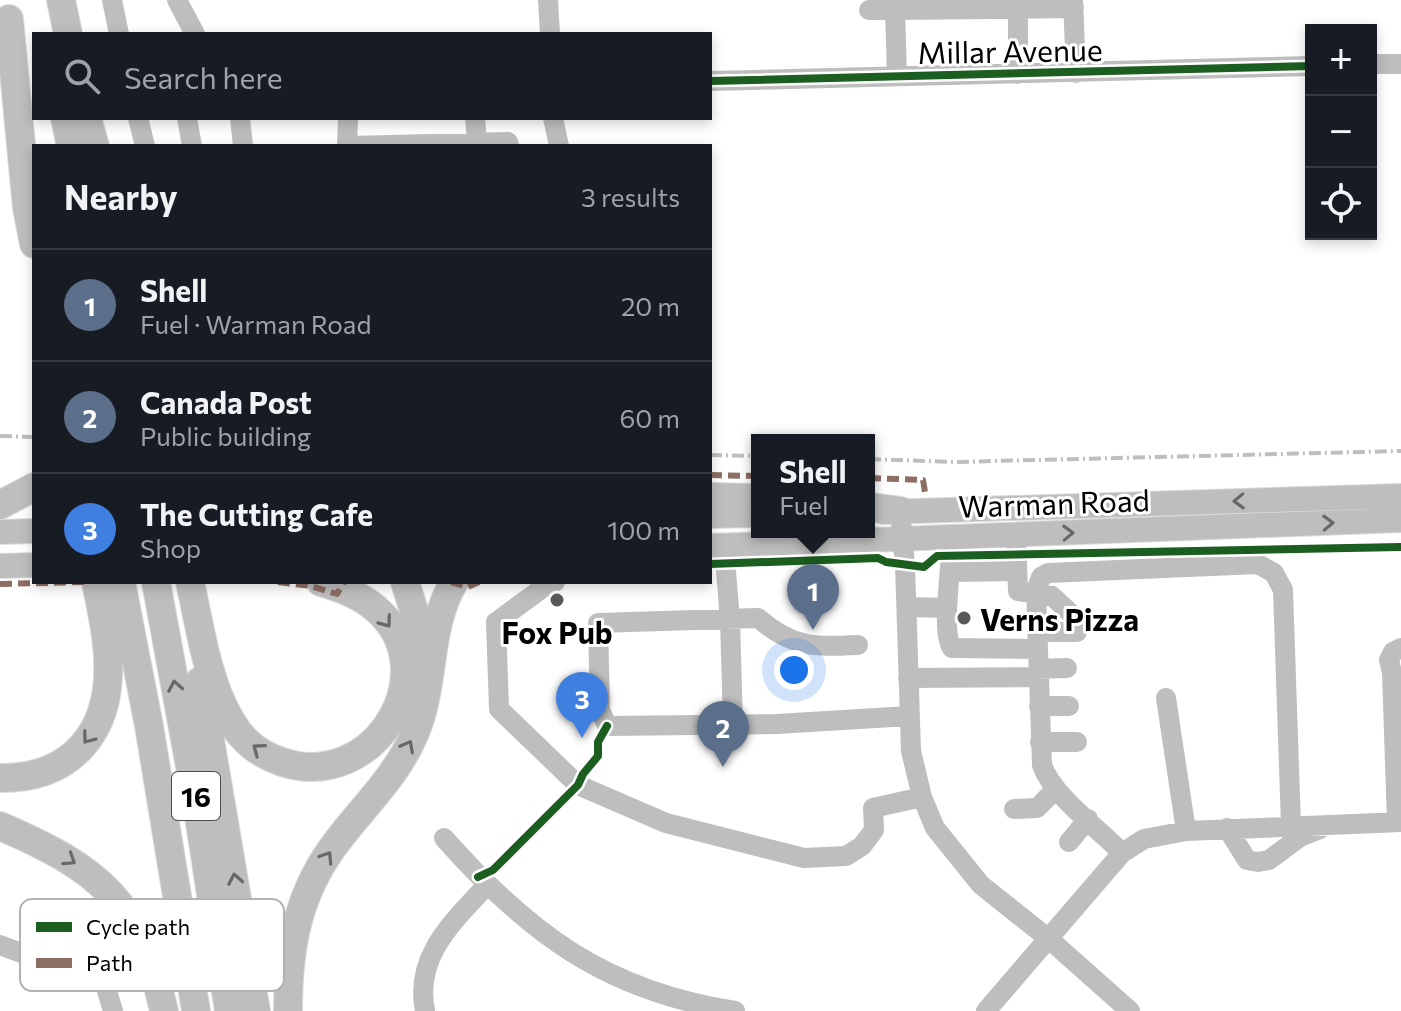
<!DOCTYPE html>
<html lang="en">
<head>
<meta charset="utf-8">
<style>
	body { margin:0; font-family:Commissioner,sans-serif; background:#20242c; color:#f1f3f6 }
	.controls { position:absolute; right:24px; top:24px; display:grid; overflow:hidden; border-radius:0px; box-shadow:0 4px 12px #0003 }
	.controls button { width:72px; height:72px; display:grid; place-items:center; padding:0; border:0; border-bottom:2px solid #363941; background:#171b24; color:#f1f3f6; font:40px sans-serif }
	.you { position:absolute; left:794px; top:670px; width:28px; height:28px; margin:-20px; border:6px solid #fff; border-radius:50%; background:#1a73e8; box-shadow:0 0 0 12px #1a73e833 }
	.badge { display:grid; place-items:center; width:52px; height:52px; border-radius:50%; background:#adaeaf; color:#fff; font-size:26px; font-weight:700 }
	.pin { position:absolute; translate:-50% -66px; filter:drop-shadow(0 2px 4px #0008) }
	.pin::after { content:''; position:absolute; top:42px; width:28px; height:24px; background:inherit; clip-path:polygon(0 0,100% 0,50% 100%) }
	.popup { position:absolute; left:751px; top:434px; width:124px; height:104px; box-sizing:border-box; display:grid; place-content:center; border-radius:0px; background:#171b24; filter:drop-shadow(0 2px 6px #0005); font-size:26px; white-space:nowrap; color:#9ea1a6 }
	.popup b { font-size:30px; color:#f1f3f6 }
	.popup::after { content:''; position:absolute; left:50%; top:100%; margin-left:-16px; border:16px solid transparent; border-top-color:#171b24 }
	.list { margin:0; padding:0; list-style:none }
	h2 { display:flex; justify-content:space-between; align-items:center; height:104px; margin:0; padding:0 32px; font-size:34px }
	h2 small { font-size:26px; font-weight:400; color:#9ea1a6 }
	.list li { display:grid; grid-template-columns:52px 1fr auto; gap:24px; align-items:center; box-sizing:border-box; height:112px; padding:0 32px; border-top:2px solid #363941 }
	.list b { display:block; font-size:30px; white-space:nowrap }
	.list p { margin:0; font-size:26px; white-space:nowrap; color:#9ea1a6 }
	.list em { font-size:26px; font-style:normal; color:#9ea1a6 }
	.icon { flex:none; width:44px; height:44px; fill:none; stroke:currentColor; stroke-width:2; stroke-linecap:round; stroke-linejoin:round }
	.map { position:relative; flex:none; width:1401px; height:1011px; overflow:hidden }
	.search { position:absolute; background:#171b24; box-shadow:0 4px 12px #0003; left:32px; top:32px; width:680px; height:88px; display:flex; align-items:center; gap:20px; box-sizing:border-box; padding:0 28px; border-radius:0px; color:#9ea1a6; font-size:30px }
	.panel { position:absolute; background:#171b24; box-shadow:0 4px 12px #0003; left:32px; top:144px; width:680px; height:440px; border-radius:0px }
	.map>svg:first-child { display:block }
</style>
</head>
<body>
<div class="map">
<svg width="1401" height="1011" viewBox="0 0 1401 1011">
	<rect width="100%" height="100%" fill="#fff"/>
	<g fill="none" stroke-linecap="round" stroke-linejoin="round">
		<g stroke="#dbdbdb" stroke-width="26">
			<path id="major" d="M884 512 1401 496
				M710 516 757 515
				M0 532 34 531
				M710 546 1401 520
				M0 566 34 565"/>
		</g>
		<g stroke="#dbdbdb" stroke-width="30">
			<path id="highway" d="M61 0 68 34
				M9 19 27 208 34 244
				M65 118 71 146
				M87 118 95 146
				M710 497 757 498
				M0 505 34 487
				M869 507 900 511
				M121 582 149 726 196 1011
				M156 582 198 810 229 1011
				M190 582C200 627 207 681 231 721 242 741 261 755 282 762 376 793 448 669 375 608 360 595 340 588 321 582
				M405 582 420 630 425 660
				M200 681 256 1011
				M0 778C71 779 111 732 108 662 108 635 101 609 96 582
				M0 826C100 869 140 902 164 1011
				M288 1011C288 946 298 891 339 839 365 805 397 775 414 735 436 686 426 629 454 582"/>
		</g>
		<path stroke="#bebebe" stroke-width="20" d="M112 0 119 34
			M177 0 195 34
			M548 0 550 34
			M1073 0 1076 73
			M1018 8V74
			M869 10H895L897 77
			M895 10 1074 8
			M1371 64H1401
			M710 81 1311 66
			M138 118 145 146
			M187 118 192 146
			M240 118 243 146
			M475 118 477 142
			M553 118 559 146
			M347 146 348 118
			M349 146 508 142 509 146
			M900 511 905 565 911 751 922 797 935 828 981 885 1049 939 1130 1011
			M1016 535 1018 591 1052 596 1079 621 1077 632H1037
			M951 538C953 565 940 630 952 648L1038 649
			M724 546 730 620 733 725
			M952 572 1017 571
			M555 582 544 587 496 622 499 709 578 785 666 823 804 858 846 856 862 846 874 830 873 808 922 797
			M907 607 947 608
			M858 645C814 647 793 648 758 618L598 623 600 710 607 726 777 724 909 716
			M1038 669 1067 668
			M908 678 1038 677
			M1166 698 1186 831
			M1039 706H1069
			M1040 742H1077
			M1014 809 1037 808 1056 789
			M1397 822 1392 673 1389 660 1393 652 1401 648
			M1227 828 1247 860 1258 862 1269 860 1300 837 1320 829
			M444 838C529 934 606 991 735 1011
			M1069 842 1088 819
			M1122 853C1098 828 1052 795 1042 765L1036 591 1041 577 1048 573 1258 564 1274 573 1283 590 1291 826
			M0 945 105 984 113 1011
			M425 1011C414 956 453 922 487 885
			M986 1011 1122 853 1144 839 1186 831 1401 822"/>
		<use href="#major" stroke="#bebebe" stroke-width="24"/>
		<use href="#highway" stroke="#bebebe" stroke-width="28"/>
		<path stroke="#bebebe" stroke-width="4" stroke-dasharray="12 4 2 4" stroke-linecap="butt" d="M0 436 34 437
			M710 455 757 456
			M869 459 955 462 1401 451"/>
		<path stroke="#8d6e63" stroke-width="6" stroke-dasharray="12 6" stroke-linecap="butt" d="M710 475 757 476
			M869 478 923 480 925 492
			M278 582 311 586 337 594 344 582
			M451 582 468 587 479 582
			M0 584 87 582"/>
		<g stroke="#fff" stroke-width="13">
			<path id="cycleway" d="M710 81 1311 66
				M710 564 878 558 886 562 924 567 937 556 1401 547
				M478 877 493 870 578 785 583 774 598 756V742L607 726"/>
		</g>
		<use href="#cycleway" stroke="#1b5e20" stroke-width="8"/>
	</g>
	<defs><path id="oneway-chevron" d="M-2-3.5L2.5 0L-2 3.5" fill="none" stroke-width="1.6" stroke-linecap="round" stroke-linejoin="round" transform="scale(2)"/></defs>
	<g stroke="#686868">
		<use href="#oneway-chevron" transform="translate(1239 501) rotate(178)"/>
		<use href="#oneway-chevron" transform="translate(1328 523) rotate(-2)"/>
		<use href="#oneway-chevron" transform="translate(1068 533) rotate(-2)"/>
		<use href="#oneway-chevron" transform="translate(386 622) rotate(54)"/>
		<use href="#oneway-chevron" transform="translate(175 686) rotate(-100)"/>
		<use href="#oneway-chevron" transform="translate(88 738) rotate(127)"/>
		<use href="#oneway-chevron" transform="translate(408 746) rotate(-62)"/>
		<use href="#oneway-chevron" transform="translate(258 749) rotate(-144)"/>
		<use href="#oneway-chevron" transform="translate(327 857) rotate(-57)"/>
		<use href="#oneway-chevron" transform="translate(70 860) rotate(33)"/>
		<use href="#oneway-chevron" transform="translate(235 879) rotate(-100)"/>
	</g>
	<g fill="#595959" stroke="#fff" stroke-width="3">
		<circle cx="557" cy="600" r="8"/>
		<circle cx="964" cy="618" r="8"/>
	</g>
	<g text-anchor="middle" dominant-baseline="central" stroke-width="6" stroke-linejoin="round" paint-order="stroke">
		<rect fill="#fff" stroke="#4c4c4c" stroke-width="2" x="172" y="772" width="48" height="48" rx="6"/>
		<g font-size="28" font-weight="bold" fill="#000">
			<text x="196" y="796">16</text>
		</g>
		<g font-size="30" fill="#000" stroke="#fff">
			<text transform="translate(1010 50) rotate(-1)">Millar Avenue</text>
			<text transform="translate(1054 502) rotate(-2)">Warman Road</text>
		</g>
		<g font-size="30" font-weight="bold" fill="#000" stroke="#fff" text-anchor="start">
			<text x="980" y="618">Verns Pizza</text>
			<text x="557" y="631" text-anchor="middle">Fox Pub</text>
		</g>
	</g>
	<rect x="20" y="899" width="264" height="92" rx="12" fill="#fff" stroke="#b2b2b2" stroke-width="2"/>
	<rect x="36" y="922" width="36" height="10" fill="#1b5e20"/>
	<rect x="36" y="958" width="36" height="10" fill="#8d6e63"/>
	<g font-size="22" fill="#000">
		<text x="86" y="935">Cycle path</text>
		<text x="86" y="971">Path</text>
	</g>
</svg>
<div class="controls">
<button>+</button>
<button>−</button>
<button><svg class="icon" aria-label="locate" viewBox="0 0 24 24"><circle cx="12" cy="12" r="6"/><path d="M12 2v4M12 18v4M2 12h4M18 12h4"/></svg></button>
</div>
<div class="you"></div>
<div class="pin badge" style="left:813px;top:630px;background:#5c6f8a">1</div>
<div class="popup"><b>Shell</b>Fuel</div>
<div class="pin badge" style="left:723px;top:767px;background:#5c6f8a">2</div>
<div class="pin badge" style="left:582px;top:738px;background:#3f7fe0">3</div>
<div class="search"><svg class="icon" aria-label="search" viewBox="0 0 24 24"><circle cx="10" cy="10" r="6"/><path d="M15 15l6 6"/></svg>Search here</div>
<section class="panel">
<h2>Nearby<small>3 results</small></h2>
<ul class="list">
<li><span class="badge" style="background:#5c6f8a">1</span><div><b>Shell</b><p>Fuel · Warman Road</p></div><em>20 m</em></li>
<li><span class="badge" style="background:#5c6f8a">2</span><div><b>Canada Post</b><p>Public building</p></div><em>60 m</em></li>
<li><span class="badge" style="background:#3f7fe0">3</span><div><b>The Cutting Cafe</b><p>Shop</p></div><em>100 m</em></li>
</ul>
</section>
</div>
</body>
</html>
